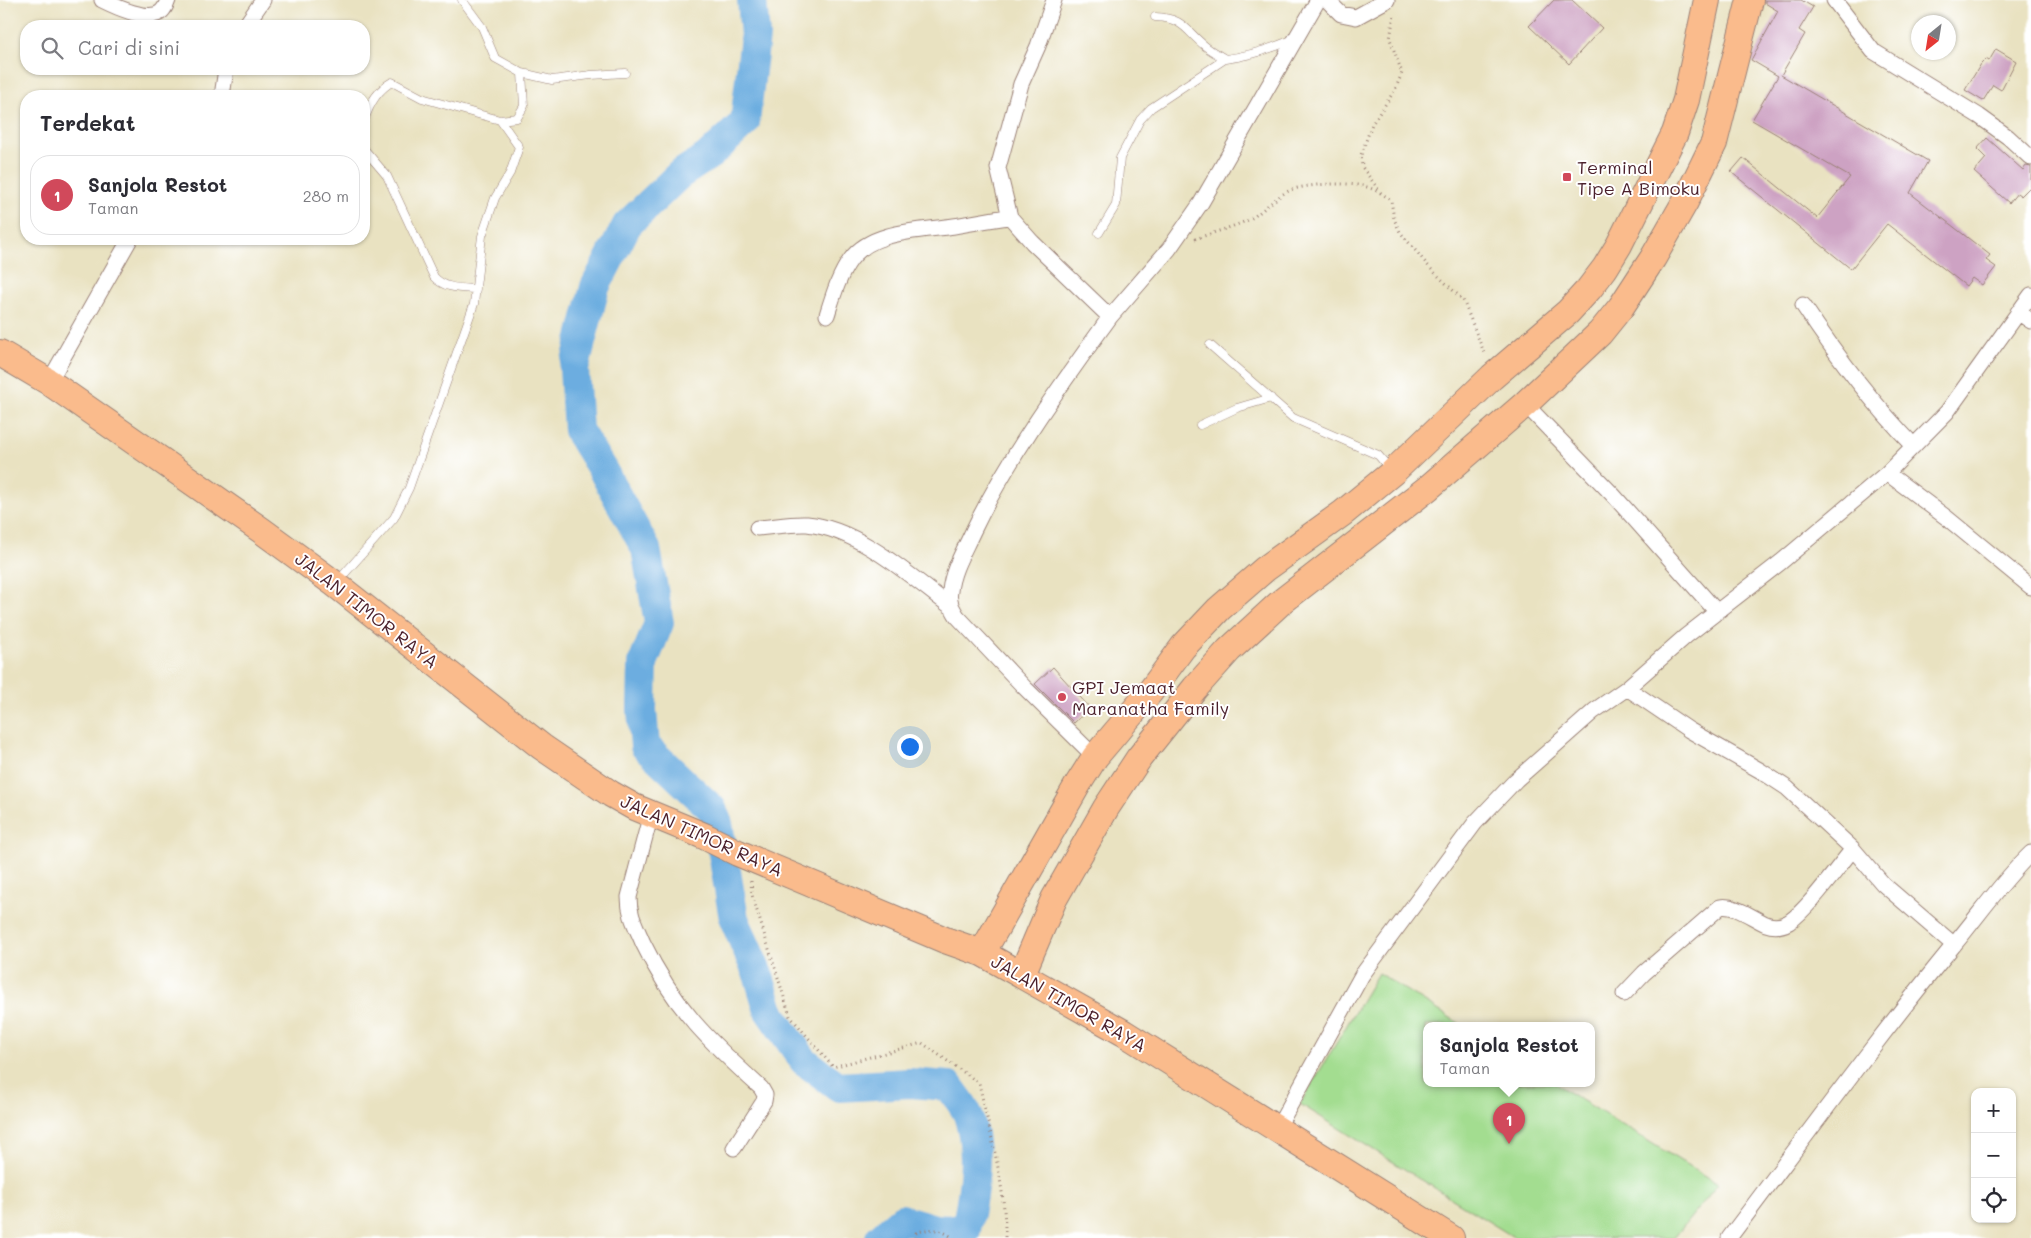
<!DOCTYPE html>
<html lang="id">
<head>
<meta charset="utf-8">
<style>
	body { margin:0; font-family:Mali,sans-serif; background:#f2f2f3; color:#2b2b33 }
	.controls { position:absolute; right:15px; bottom:15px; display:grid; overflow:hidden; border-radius:10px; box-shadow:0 1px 4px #0004 }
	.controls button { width:45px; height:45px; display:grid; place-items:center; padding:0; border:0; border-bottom:1px solid #e1e1e2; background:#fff; color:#2b2b33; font:25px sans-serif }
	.compass { position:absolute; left:1911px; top:15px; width:45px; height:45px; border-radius:50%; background:#fff; box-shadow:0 1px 4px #0004; rotate:210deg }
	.you { position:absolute; left:909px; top:746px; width:18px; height:18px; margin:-12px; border:4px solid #fff; border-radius:50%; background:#1a73e8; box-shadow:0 0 0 8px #1a73e833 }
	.badge { display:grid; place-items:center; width:32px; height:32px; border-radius:50%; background:#d1495b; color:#fff; font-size:16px; font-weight:700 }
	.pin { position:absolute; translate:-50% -41px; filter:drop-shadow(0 1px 2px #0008) }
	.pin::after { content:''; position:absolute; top:26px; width:18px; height:15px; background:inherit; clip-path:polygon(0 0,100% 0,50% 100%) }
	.popup { position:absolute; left:1423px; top:1022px; width:172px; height:65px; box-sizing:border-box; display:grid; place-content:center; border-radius:10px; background:#fff; filter:drop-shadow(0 1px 4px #0005); font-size:16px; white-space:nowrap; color:#7c7c81 }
	.popup b { font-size:19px; color:#2b2b33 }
	.popup::after { content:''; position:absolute; left:50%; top:100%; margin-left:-10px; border:10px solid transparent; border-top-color:#fff }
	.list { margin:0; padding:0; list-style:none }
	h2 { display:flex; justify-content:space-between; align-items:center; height:65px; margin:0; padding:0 20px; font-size:21px }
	h2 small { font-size:16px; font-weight:400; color:#7c7c81 }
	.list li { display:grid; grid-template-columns:32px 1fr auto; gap:15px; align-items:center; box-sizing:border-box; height:80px; margin:0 10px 10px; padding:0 10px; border:1px solid #e1e1e2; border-radius:20px }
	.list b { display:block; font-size:19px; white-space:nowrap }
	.list p { margin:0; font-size:16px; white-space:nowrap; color:#7c7c81 }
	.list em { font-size:16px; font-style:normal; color:#7c7c81 }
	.icon { flex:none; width:28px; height:28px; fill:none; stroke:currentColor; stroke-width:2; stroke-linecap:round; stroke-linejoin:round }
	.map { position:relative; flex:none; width:2031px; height:1238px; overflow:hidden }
	.search { position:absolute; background:#fff; box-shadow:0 1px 4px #0004; left:20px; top:20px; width:350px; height:55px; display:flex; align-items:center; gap:12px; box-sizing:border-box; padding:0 18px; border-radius:20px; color:#7c7c81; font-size:19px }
	.panel { position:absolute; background:#fff; box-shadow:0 1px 4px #0004; left:20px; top:90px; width:350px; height:155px; border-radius:20px }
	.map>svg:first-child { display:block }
</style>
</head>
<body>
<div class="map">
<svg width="2031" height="1238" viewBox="0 0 2031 1238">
	<rect width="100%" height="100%" fill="#fff"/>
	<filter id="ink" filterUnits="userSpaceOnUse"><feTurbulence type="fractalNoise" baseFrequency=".02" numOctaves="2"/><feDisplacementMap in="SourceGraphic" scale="10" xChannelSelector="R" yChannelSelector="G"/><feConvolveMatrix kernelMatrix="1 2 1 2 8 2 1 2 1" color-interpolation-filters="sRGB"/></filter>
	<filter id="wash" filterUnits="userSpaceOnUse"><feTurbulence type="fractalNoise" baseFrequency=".0096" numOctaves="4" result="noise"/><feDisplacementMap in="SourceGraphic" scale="20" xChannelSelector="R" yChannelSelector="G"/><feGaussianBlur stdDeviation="1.12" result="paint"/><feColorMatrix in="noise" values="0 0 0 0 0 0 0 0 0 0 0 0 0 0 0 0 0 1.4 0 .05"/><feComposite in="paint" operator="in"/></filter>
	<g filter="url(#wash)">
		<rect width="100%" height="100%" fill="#e9e2c1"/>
		<path fill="#a3dd90" stroke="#767e5e" d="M1378 973 1462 1025H1426V1083H1554L1718 1184 1674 1238H1515L1300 1104Z"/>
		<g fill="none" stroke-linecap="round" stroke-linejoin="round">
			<path stroke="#6cade0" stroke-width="30" d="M752 0 755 36 745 122 711 154 679 175 627 225 595 287 574 369 578 430 602 469 646 549 659 623 643 663 642 710 645 746 712 809 718 824 734 919 759 977 769 1011 804 1061 839 1087 910 1083 949 1086C955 1095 964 1105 968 1115 981 1151 973 1194 966 1230L935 1229 902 1219 880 1238"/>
		</g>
		<g id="blocks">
			<path fill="#cda2c3" d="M1554 0H1572L1602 28 1569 64 1529 26Z
				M1765 0H1801L1813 7 1799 30 1805 34 1781 75 1928 161 1910 193 1990 255 1986 260 1996 267 1982 285 1972 278 1966 286 1887 224 1851 269 1731 172 1743 158 1817 218 1850 177 1752 120 1778 76 1751 60 1778 11 1765 3Z
				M1996 49 2016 61 2001 90 1993 85 1983 101 1965 90 1981 64 1986 59 1989 61Z
				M1987 138 2023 170 2026 166 2031 167V186L2021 196 2017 193 2009 203 1974 172 1986 158 1977 149Z
				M1053 667 1090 708 1074 723 1035 684Z"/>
		</g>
	</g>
	<g filter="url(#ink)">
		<use href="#blocks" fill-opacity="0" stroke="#9a8076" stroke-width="1"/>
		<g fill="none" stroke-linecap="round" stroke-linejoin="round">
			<g stroke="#9a8076" stroke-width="9">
				<path id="lane" d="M462 0 482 27 495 58 522 73 552 80 591 75 625 73
					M1155 17C1184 18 1185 30 1205 46 1211 51 1219 55 1225 59 1249 56 1270 49 1292 40
					M364 121C369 105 377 90 392 82L422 98 474 113 500 120 517 118 524 106 522 73
					M364 149 387 176 434 277C445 289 461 288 476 289
					M1099 233 1116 205 1120 158 1140 120 1151 108 1225 59
					M1210 345 1293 418 1378 455 1390 469
					M1200 425 1237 408 1271 398
					M338 581 394 518 409 488 474 304 482 236 495 198 510 173 519 147 500 120"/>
			</g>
			<g stroke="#9a8076" stroke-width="17">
				<path id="street" d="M102 0C116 7 150 23 162 11 165 8 167 3 168 0
					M1054 0 1038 46 1021 84 998 168 1010 217 1032 242 1110 317 1169 249 1201 203 1318 0
					M1327 0 1341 14 1356 17 1387 0
					M1834 0 1873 51 1979 116 2008 137 2031 158
					M245 26 263 0
					M222 96 226 69
					M1803 305C1836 355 1872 403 1914 446
					M2018 312 2031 321
					M827 315C833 296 839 275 851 259 872 230 922 231 954 226 973 223 991 219 1010 217
					M49 382 130 239
					M1525 404 1614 496 1717 612
					M1887 473 1947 518 2031 587
					M757 528C773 527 791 523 807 524 859 529 910 576 950 606
					M1627 688 1689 730 1761 771 1787 788 1853 849 1883 884 1954 945
					M1095 757 1024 687 957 616C952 608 948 601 950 591 952 570 964 551 973 531 1010 454 1061 385 1110 317
					M651 814 629 897C629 916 636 926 643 943 674 1008 709 1041 761 1088L765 1095 764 1101 734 1148
					M1624 994 1644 973 1720 907C1735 904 1752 918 1766 924 1774 927 1782 926 1789 922 1809 908 1837 868 1853 849
					M1277 1129 1362 975 1475 823 1516 780 1594 711 1627 688 1686 636 1781 562 1887 473 1947 412 2031 295
					M1729 1238C1803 1140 1875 1041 1953 946 1979 915 2002 881 2031 853"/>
			</g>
			<g stroke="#9a8076" stroke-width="28">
				<path id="highway" d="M0 353 49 382 261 530 335 584 542 747 611 794 634 807 704 836 738 853 945 940 982 953 1124 1033 1451 1238
					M982 953 1078 784 1095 757 1150 692 1183 647 1219 609 1265 569 1343 513 1393 472 1492 377 1568 312 1589 289 1605 268 1619 245 1675 133 1686 100 1707 0
					M1022 974 1054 899 1106 808 1139 758 1195 688 1229 650 1280 603 1428 488 1525 404 1600 333 1621 307 1653 258 1685 202 1714 143 1750 0"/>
			</g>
			<path stroke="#9a8076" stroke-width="3" stroke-dasharray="1 4" stroke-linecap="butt" d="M1381 193 1362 167 1361 155 1372 124 1395 90 1402 73 1390 39 1394 14
				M1195 239C1212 233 1230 228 1246 221 1260 215 1274 197 1291 190 1308 184 1346 182 1363 186 1373 188 1383 194 1391 200L1394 219 1400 232 1430 268 1463 300 1485 355
				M751 881 752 895 790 1016 833 1067 922 1043 979 1083C990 1134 1006 1186 1005 1238
				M915 1238 916 1233C930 1227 941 1229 953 1238"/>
			<use href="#lane" stroke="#fff" stroke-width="8"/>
			<use href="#street" stroke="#fff" stroke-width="15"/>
			<use href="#highway" stroke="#fabb8c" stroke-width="26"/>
		</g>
	</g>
	<g fill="#d1495b" stroke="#fff" stroke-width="2">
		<rect x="1562" y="172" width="10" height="10" rx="2.5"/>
		<circle cx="1062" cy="697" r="5"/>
	</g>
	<g text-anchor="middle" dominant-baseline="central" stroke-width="4" stroke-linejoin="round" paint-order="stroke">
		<g font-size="18" fill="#4a1f2b" stroke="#fff" text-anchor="start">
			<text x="1577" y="167">Terminal<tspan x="1577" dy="21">Tipe A Bimoku</tspan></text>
			<text x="1072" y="687">GPI Jemaat<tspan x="1072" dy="21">Maranatha Family</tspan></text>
		</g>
		<g font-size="18" fill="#4a1f2b" stroke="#fff">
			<text transform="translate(367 610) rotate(38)">JALAN TIMOR RAYA</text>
			<text transform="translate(702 835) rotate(24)">JALAN TIMOR RAYA</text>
			<text transform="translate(1069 1003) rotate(30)">JALAN TIMOR RAYA</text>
		</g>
	</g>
</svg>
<div class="controls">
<button>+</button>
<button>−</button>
<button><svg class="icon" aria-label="locate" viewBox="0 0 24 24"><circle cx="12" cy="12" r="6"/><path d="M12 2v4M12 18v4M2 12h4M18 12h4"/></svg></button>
</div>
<svg class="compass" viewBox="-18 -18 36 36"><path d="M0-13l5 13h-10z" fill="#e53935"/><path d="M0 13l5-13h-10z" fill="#7c7c81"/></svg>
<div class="you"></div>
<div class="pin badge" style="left:1509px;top:1144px">1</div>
<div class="popup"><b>Sanjola Restot</b>Taman</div>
<div class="search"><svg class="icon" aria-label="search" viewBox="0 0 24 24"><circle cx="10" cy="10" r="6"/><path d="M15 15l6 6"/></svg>Cari di sini</div>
<section class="panel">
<h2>Terdekat<small></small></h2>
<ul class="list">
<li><span class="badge">1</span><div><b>Sanjola Restot</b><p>Taman</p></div><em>280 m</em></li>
</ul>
</section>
</div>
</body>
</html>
